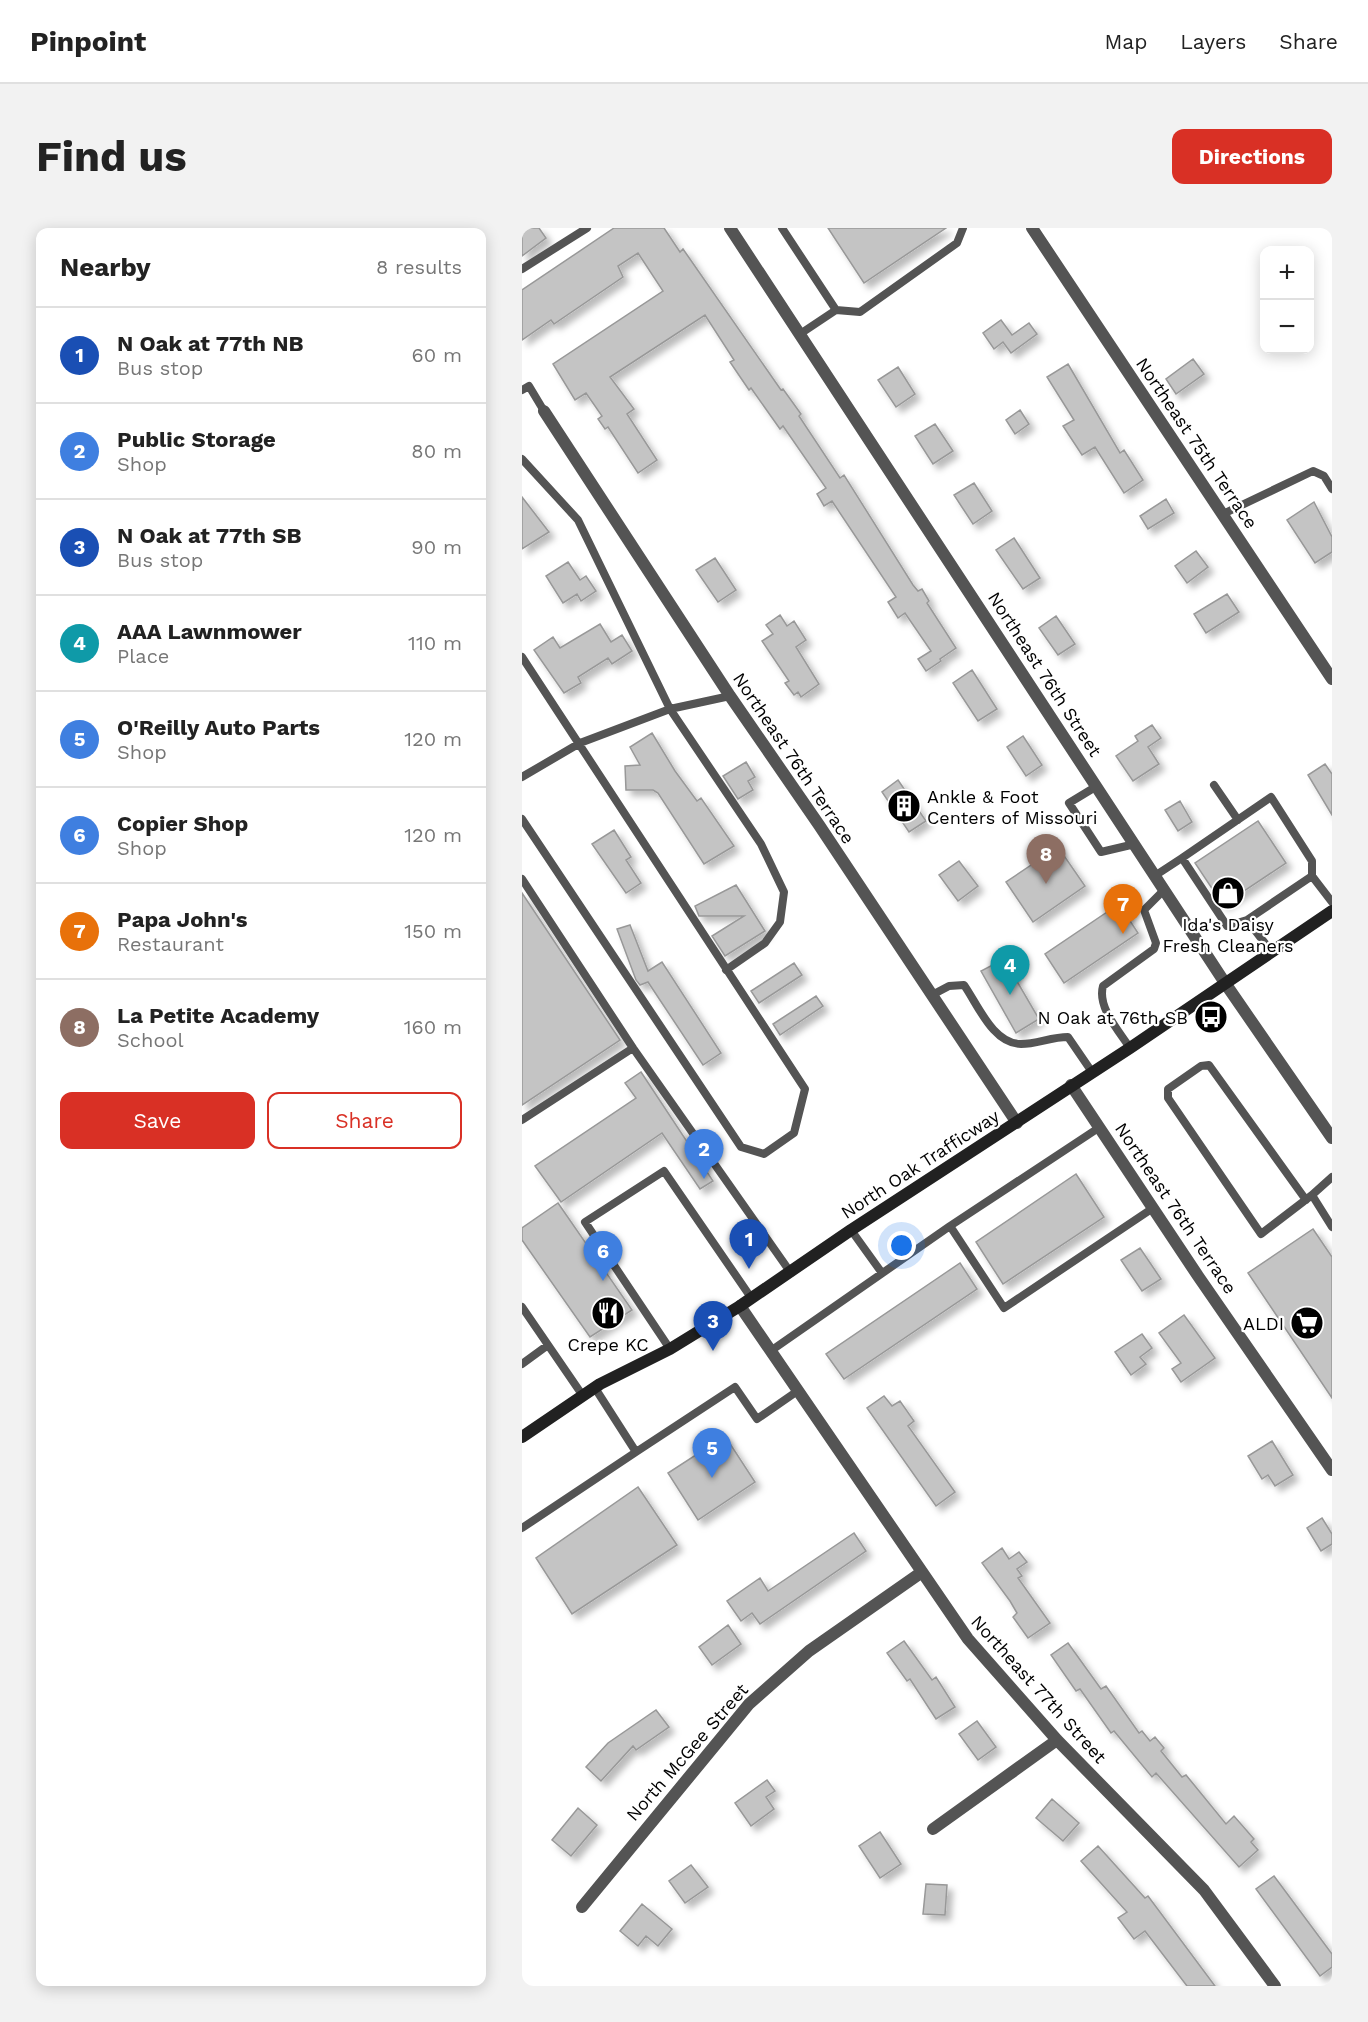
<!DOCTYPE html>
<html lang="en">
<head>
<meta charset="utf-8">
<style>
	body { margin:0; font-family:"Work Sans",sans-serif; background:#f2f2f2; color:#222 }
	.controls { position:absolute; right:18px; top:18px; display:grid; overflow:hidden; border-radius:12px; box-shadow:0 3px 15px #0003 }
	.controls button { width:54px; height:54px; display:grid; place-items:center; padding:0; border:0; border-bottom:2px solid #e0e0e0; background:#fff; color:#222; font:30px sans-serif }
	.you { position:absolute; left:380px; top:1018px; width:21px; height:21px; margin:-15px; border:4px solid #fff; border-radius:50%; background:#1a73e8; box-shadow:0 0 0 9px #1a73e833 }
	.badge { display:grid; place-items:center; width:39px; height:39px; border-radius:50%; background:#d93025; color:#fff; font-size:20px; font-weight:700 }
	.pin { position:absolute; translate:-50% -50px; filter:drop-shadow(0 2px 3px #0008) }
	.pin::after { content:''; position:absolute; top:32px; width:21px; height:18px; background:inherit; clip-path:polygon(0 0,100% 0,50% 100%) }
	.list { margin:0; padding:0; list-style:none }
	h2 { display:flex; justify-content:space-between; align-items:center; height:78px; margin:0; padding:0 24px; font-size:26px }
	h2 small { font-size:20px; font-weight:400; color:#767676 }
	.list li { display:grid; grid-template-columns:39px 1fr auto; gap:18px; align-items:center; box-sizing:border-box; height:96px; padding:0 24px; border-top:2px solid #e0e0e0 }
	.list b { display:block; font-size:22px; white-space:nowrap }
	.list p { margin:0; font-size:20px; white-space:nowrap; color:#767676 }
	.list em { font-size:20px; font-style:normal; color:#767676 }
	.actions { display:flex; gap:12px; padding:18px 24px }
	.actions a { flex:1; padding:14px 0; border:2px solid #d93025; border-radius:12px; text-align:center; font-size:21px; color:#d93025 }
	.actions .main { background:#d93025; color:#fff }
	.map { position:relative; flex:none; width:810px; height:1758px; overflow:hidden; border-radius:12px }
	header { display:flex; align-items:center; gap:36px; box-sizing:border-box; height:84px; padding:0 30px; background:#fff; border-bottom:2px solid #e0e0e0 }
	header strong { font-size:28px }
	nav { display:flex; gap:33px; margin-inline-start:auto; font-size:21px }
	.intro { display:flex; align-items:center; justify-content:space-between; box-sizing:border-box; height:144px; padding:0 36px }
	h1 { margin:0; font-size:42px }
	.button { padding:15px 27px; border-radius:12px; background:#d93025; color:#fff; font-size:21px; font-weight:700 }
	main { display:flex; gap:36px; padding:0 36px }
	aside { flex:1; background:#fff; border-radius:12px; box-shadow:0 3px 15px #0003 }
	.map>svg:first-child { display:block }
</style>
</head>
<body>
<header>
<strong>Pinpoint</strong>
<nav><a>Map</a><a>Layers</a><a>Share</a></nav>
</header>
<div class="intro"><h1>Find us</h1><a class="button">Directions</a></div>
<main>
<aside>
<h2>Nearby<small>8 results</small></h2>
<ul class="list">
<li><span class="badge" style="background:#1a4fb4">1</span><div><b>N Oak at 77th NB</b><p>Bus stop</p></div><em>60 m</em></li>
<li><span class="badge" style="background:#3f7fe0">2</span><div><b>Public Storage</b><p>Shop</p></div><em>80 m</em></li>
<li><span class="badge" style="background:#1a4fb4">3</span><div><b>N Oak at 77th SB</b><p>Bus stop</p></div><em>90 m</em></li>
<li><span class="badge" style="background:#0f9aa8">4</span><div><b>AAA Lawnmower</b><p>Place</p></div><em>110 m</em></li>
<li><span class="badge" style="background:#3f7fe0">5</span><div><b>O'Reilly Auto Parts</b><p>Shop</p></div><em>120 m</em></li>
<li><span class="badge" style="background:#3f7fe0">6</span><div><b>Copier Shop</b><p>Shop</p></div><em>120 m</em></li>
<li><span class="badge" style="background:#e8710a">7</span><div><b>Papa John's</b><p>Restaurant</p></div><em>150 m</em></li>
<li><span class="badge" style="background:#8d6e63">8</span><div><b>La Petite Academy</b><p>School</p></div><em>160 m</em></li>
</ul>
<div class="actions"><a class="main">Save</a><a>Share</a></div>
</aside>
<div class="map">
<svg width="810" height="1758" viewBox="0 0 810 1758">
	<defs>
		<filter id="shadow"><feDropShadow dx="5.5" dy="5.5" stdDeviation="3" flood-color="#0004"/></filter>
	</defs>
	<rect width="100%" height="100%" fill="#fff"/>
	<path fill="#c4c4c4" stroke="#989898" stroke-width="1.5" filter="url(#shadow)" d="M0 0H17L24 10 0 28Z
		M92 0H142L158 24 161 21 259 162 261 161 279 186 277 188 318 250 322 247 391 357 396 363 400 361 407 373 405 375 434 420 418 431 419 433 404 443 396 431 409 423 383 385 376 390 366 374 374 369 310 273 302 278 295 266 304 260 261 198 258 201 229 160 227 162 208 134 212 132 183 87 88 149 112 181 105 186 135 232 116 245 86 199 83 201 76 191 80 188 64 165 53 172 31 136 141 63 116 25 96 38 101 49 32 96 29 92 0 112V62Z
		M306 0H424L342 55Z
		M479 92 490 107 507 95 515 106 489 125 481 114 472 121 461 105Z
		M671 131 682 146 654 166 644 151Z
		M546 136 598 225 602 222 621 252 602 265 573 219 560 227 541 198 552 192 525 149Z
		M376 139 393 166 374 179 356 152Z
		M498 182 507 196 493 206 484 192Z
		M413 196 431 223 411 236 393 208Z
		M452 255 470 283 451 296 432 267Z
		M0 269 27 304 0 321Z
		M644 271 652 285 626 301 618 288Z
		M792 274 810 309V324L793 335 765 292Z
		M492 310 518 350 501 361 474 322Z
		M674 323 686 339 665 355 653 338Z
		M193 330 214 362 196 374 174 342Z
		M46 334 58 352 64 348 74 363 59 373 55 366 41 375 24 348Z
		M705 366 717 384 684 405 672 386Z
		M258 387 265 398 272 393 284 412 274 419 297 456 279 469 276 464 272 467 263 455 267 453 240 413 251 406 244 397Z
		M534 388 553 416 536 427 517 400Z
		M78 396 89 414 100 407 110 423 90 436 86 430 56 449 59 455 42 465 12 422 31 409 38 420Z
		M450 442 475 481 456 493 431 455Z
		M630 497 639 510 626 519 637 536 611 553 594 528 616 513 613 508Z
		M130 505 153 543 175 573 179 570 212 618 182 636 136 565 131 562H104L103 538 118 537 108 519Z
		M501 508 520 537 504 548 485 519Z
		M224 534 233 549 226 553 231 562 216 571 201 548Z
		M803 536 810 546V587L786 547Z
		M376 552 404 593 387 604 360 564Z
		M658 573 670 594 656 603 643 582Z
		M736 593 764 635 701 677 673 635Z
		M92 602 109 629 104 632 119 655 104 665 70 616Z
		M536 619 563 658 511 694 484 654Z
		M437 633 456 658 436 673 417 647Z
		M214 657 243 703 203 728 190 708 222 688H177L173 678Z
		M0 665 98 812 0 877Z
		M597 676 616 705 542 755 523 726Z
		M108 697 126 743 140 734 199 825 181 837 126 754 118 757 114 752 95 701Z
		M482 731 517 791 494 805 459 743Z
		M272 735 280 747 237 775 229 763Z
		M294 768 301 778 258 807 251 796Z
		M119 844 191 953 178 961 140 905 39 974 13 938 114 870 103 855Z
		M554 946 582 989 481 1056 454 1014Z
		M36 975 110 1082 68 1109 0 1012V1000Z
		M791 1001 810 1029V1170L726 1045Z
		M618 1020 639 1051 620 1063 599 1032Z
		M438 1035 455 1061 322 1151 304 1126Z
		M662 1087 693 1130 659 1154 650 1141 659 1135 637 1105Z
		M620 1106 630 1120 618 1129 624 1136 609 1147 593 1124Z
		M362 1168 370 1178 378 1173 392 1193 386 1198 433 1264 414 1278 345 1180Z
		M203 1208 233 1254 176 1292 146 1245Z
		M750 1213 771 1247 753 1258 746 1247 740 1251 726 1228Z
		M116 1259 155 1317 50 1386 14 1330Z
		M800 1290 810 1306V1316L799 1323 785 1300Z
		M332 1305 344 1323 238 1396 230 1385 219 1393 205 1373 238 1350 246 1363Z
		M480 1320 487 1331 497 1324 505 1334 495 1341 500 1348 496 1350 528 1395 506 1410 491 1389 495 1385 488 1373 460 1335Z
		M206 1397 219 1416 190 1437 177 1419Z
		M382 1413 410 1452 414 1449 433 1479 414 1491 388 1451 385 1453 365 1425Z
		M546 1415 579 1461 584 1458 617 1505 620 1503 628 1513 633 1509 642 1520 639 1523 660 1549 664 1547 704 1596 712 1588 732 1611 729 1614 736 1622 717 1639 634 1545 630 1549 592 1503 589 1505 558 1461 554 1463 529 1427Z
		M134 1482 147 1499 114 1522 111 1518 79 1553 64 1539 86 1515Z
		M455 1493 474 1519 456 1532 437 1506Z
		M245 1552 253 1563 244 1569 252 1581 229 1598 213 1575Z
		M530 1571 557 1595 541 1613 514 1590Z
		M56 1580 75 1597 49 1628 30 1612Z
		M358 1604 379 1636 358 1650 337 1618Z
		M576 1618 623 1670 626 1668 693 1758H665L623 1703 612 1711 596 1690 605 1684 559 1633Z
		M169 1637 186 1659 163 1675 147 1653Z
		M752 1648 810 1726V1739L798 1748 734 1661Z
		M404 1656 425 1657 423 1687 401 1686Z
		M120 1676 150 1701 136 1718 124 1708 116 1718 98 1703Z"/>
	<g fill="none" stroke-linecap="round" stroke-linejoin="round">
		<path stroke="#545454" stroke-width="8" d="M260 0 314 82
			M0 41 65 0
			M278 106 314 82 338 84 435 15 441 0
			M0 162 7 158 22 183
			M0 231 56 292 148 481 239 616 262 664 258 694 243 715 204 742
			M701 286 791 243 802 248 810 261
			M0 429 283 861 272 905 242 926 219 919 0 591
			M0 549 58 515 148 481 208 468
			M692 557 716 592
			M575 558 547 575 579 624 613 616
			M660 630 749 569 790 633V648
			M634 647 660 630 705 698 725 692
			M0 651 111 820 269 1045
			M749 723 725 692 790 648 810 674
			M410 767 427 758 442 757C456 777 471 816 499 816 515 816 529 809 546 809L570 844
			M608 820C597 803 575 779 581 758L632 721 634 715 622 682 643 661
			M0 892 111 820
			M810 949 790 967 810 999
			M784 972 687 837 679 838 646 861V870L739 1006 790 967
			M428 998 578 899
			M329 1002 360 1045
			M0 1079 61 1168
			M148 1121 63 994 142 943 230 1071
			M250 1122 428 998 482 1080 631 980
			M0 1136 26 1117
			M73 1160 114 1224 213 1159 235 1191 277 1162
			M0 1300 114 1224"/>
		<path stroke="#545454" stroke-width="12" d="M510 0 810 451
			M22 183 208 468 297 597 495 895
			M703 755 810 910
			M549 857 676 1048 810 1242
			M218 1078 446 1411 535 1512 682 1662 753 1758
			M411 1601 535 1512
			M60 1679 227 1476 287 1423 400 1344"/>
		<path stroke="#545454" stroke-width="12" d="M208 0 703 755"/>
		<path stroke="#212121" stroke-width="12" d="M0 1209 78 1156 148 1121 218 1078 329 1002 608 820 810 683"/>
	</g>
	<defs>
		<g id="building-disc" transform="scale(1.725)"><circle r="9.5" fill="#000" stroke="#fff"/><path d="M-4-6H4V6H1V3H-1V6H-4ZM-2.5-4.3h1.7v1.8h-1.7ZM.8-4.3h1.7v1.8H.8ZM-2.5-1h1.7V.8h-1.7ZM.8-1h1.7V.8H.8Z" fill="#fff"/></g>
		<g id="shop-disc" transform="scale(1.725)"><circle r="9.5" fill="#000" stroke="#fff"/><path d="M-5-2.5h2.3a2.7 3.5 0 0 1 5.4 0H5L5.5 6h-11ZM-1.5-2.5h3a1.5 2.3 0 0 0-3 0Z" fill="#fff"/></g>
		<g id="bus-disc" transform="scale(1.725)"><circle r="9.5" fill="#000" stroke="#fff"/><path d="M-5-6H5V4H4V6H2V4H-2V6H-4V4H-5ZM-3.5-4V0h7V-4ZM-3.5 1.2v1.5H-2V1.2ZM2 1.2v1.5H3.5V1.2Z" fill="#fff"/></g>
		<g id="restaurant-disc" transform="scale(1.725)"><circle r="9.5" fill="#000" stroke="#fff"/><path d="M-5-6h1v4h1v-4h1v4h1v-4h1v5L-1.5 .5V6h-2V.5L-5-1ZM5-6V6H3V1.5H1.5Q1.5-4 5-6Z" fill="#fff"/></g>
		<g id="supermarket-disc" transform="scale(1.725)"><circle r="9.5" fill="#000" stroke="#fff"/><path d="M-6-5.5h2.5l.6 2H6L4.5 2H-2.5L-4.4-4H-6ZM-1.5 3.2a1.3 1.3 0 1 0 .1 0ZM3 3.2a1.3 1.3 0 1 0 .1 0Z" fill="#fff"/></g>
	</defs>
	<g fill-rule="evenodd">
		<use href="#building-disc" x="382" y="578"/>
		<use href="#shop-disc" x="706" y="665"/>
		<use href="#bus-disc" x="689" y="789"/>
		<use href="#restaurant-disc" x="86" y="1085"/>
		<use href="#supermarket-disc" x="785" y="1095"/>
	</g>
	<g text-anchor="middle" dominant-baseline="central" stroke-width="4.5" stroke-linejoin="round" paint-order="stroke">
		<g font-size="18" fill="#000" stroke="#fff">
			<text transform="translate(675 215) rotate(56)">Northeast 75th Terrace</text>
			<text transform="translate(523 446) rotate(57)">Northeast 76th Street</text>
			<text transform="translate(272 530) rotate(56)">Northeast 76th Terrace</text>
			<text transform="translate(398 936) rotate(-33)">North Oak Trafficway</text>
			<text transform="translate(654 980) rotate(56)">Northeast 76th Terrace</text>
			<text transform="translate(517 1461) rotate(48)">Northeast 77th Street</text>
			<text transform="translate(165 1524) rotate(-49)">North McGee Street</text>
		</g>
		<g font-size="18" fill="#000" stroke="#fff">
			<text x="405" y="568" text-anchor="start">Ankle &amp; Foot<tspan x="405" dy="21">Centers of Missouri</tspan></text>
			<text x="706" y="696">Ida's Daisy<tspan x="706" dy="21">Fresh Cleaners</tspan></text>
			<text x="666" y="789" text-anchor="end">N Oak at 76th SB</text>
			<text x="762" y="1095" text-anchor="end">ALDI</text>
			<text x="86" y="1116">Crepe KC</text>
		</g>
	</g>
</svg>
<div class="controls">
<button>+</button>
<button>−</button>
</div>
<div class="you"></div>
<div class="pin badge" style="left:227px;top:1041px;background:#1a4fb4">1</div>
<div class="pin badge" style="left:182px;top:951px;background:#3f7fe0">2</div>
<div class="pin badge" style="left:191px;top:1123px;background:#1a4fb4">3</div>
<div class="pin badge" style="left:488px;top:767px;background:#0f9aa8">4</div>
<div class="pin badge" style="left:190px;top:1250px;background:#3f7fe0">5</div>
<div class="pin badge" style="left:81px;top:1053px;background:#3f7fe0">6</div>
<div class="pin badge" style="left:601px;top:706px;background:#e8710a">7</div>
<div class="pin badge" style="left:524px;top:656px;background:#8d6e63">8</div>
</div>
</main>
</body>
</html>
